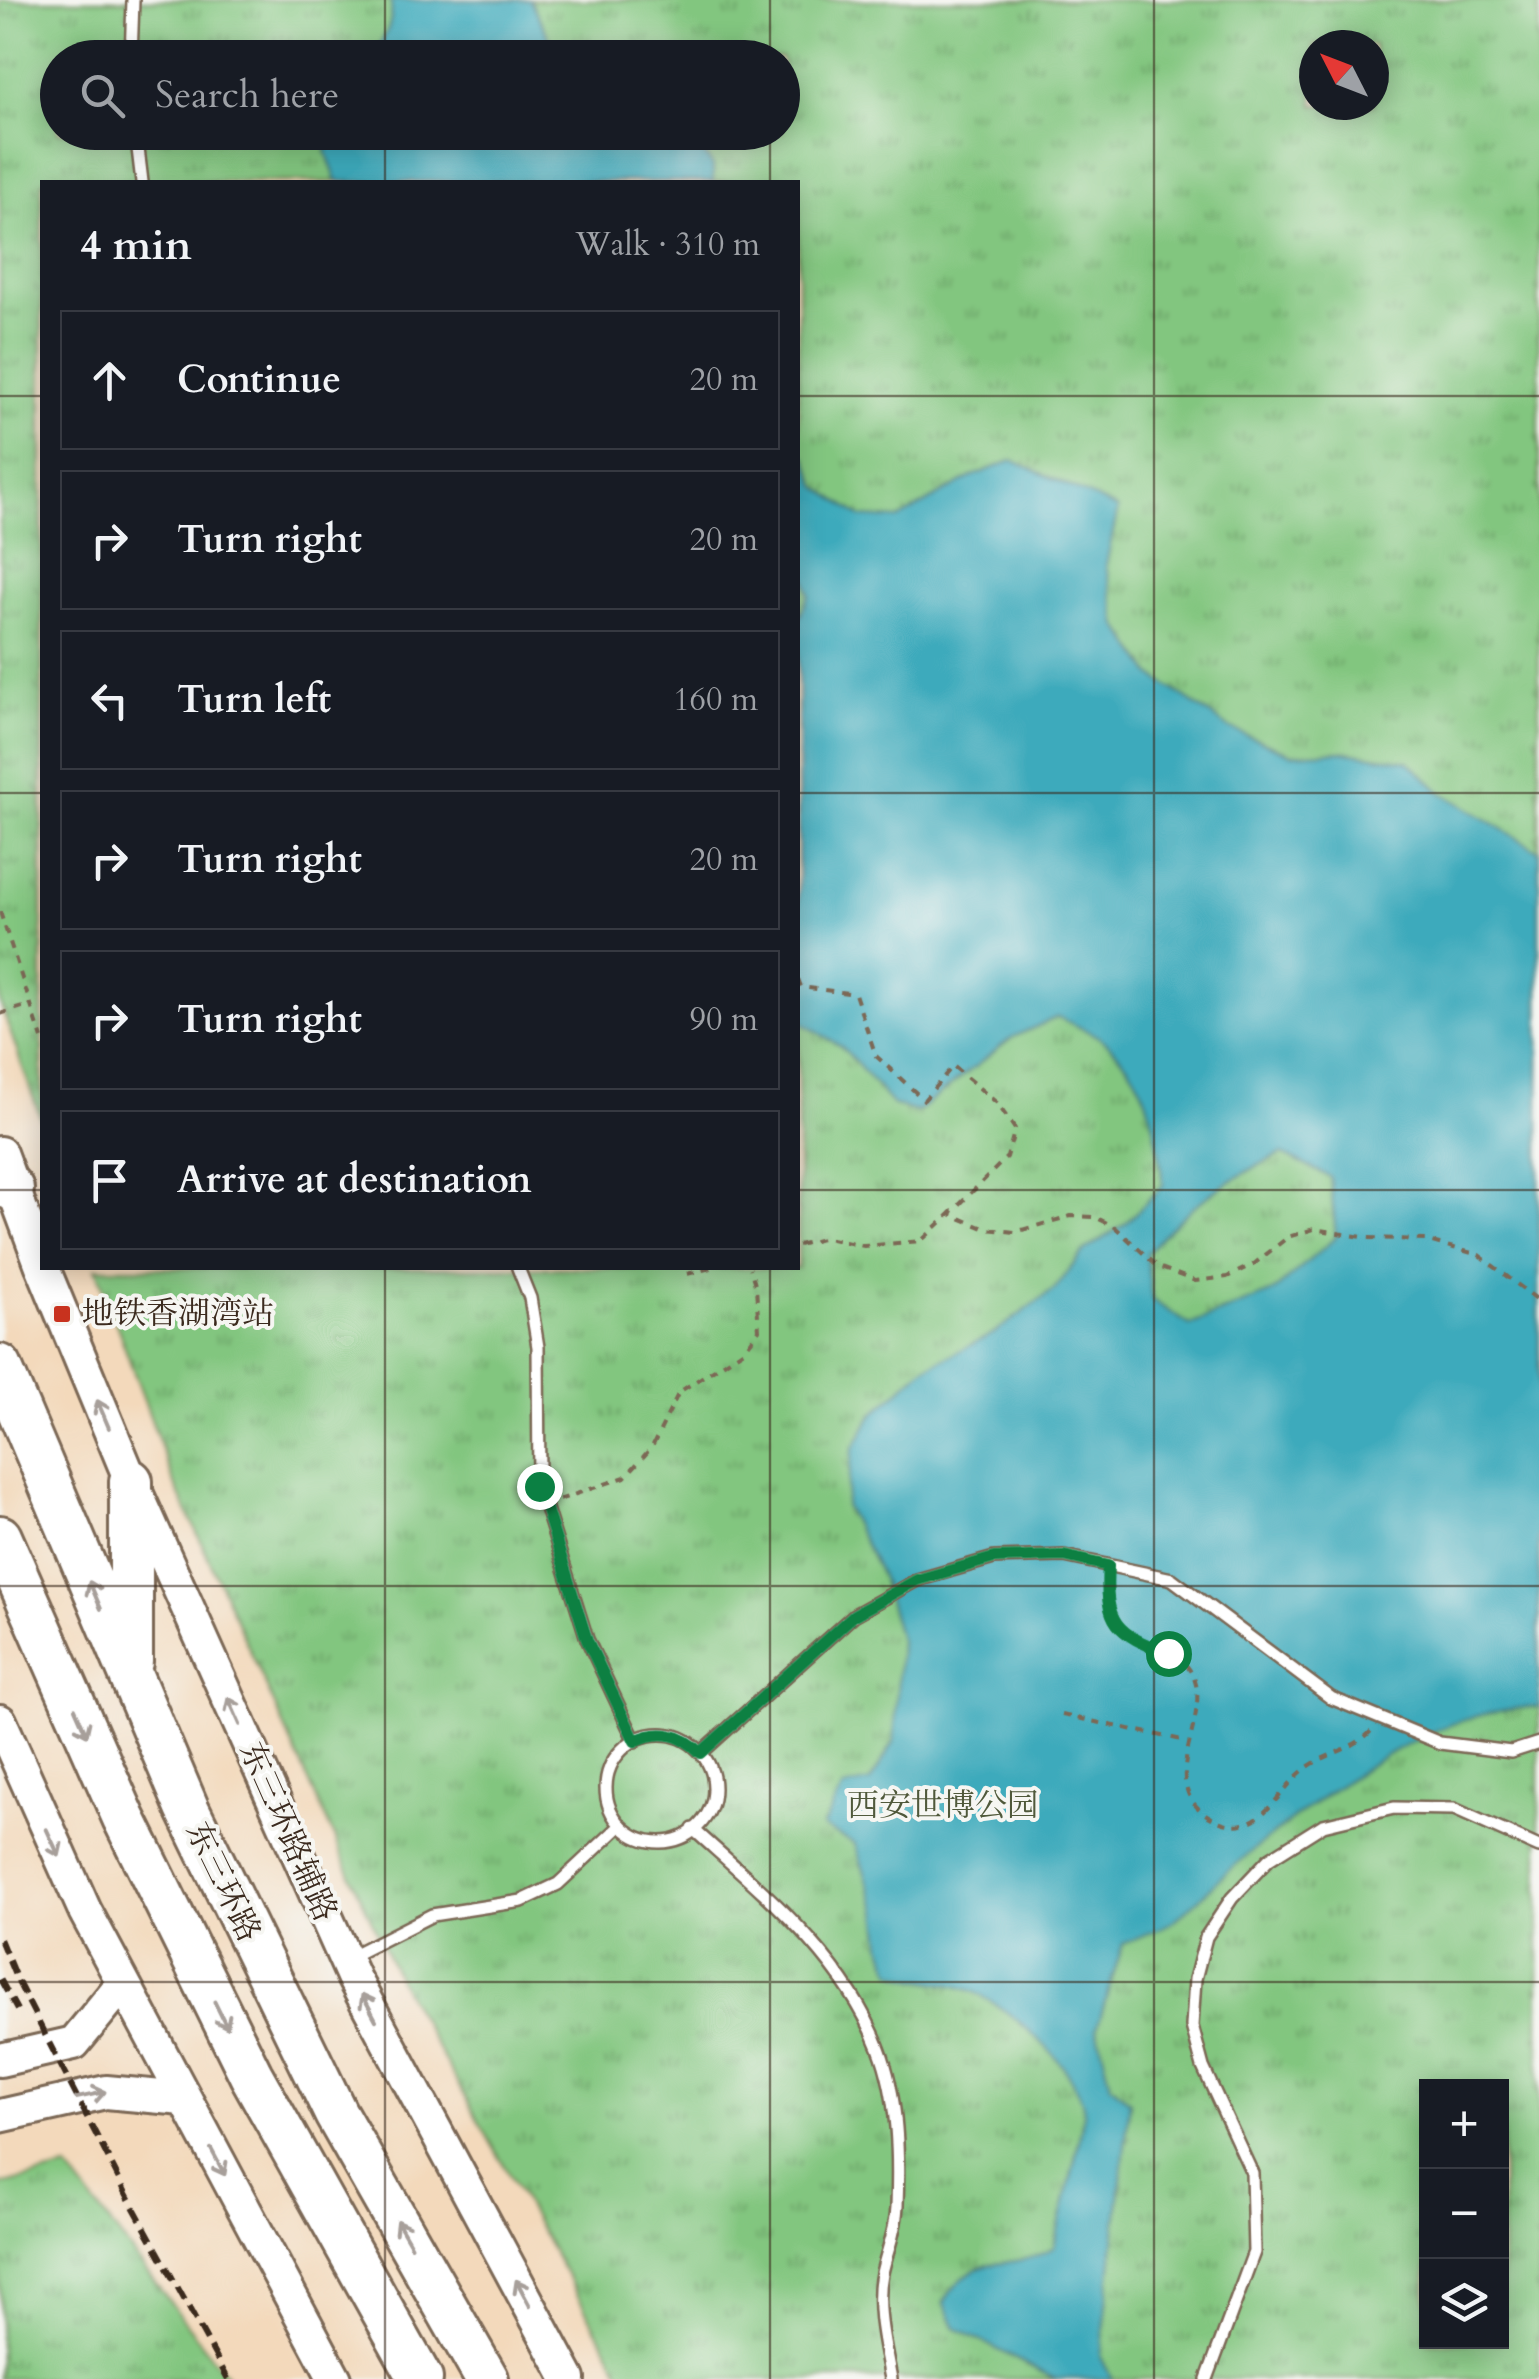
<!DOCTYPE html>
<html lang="en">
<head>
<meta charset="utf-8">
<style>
	body { margin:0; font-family:Cardo,"Noto Serif SC",serif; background:#20242c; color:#f1f3f6 }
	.controls { position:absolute; right:30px; bottom:30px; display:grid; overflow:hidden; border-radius:0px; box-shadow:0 5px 25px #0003 }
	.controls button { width:90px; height:90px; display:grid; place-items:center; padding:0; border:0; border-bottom:2px solid #363941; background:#171b24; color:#f1f3f6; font:50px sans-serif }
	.compass { position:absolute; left:1299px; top:30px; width:90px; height:90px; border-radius:50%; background:#171b24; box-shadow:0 5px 25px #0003; rotate:312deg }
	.stop { position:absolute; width:30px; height:30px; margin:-22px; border:8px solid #0b8043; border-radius:50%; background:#fff }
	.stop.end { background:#0b8043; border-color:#fff; box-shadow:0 2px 10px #0008 }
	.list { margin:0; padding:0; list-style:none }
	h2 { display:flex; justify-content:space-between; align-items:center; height:130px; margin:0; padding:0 40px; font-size:42px }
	h2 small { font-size:32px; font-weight:400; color:#9ea1a6 }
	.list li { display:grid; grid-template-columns:65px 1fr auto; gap:30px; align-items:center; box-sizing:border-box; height:140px; margin:0 20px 20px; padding:0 20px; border:2px solid #363941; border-radius:0px }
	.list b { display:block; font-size:38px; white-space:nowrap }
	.list em { font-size:32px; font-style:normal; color:#9ea1a6 }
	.icon { flex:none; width:55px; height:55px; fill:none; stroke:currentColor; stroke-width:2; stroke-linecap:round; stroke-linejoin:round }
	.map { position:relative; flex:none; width:1539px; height:2379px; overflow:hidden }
	.search { position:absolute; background:#171b24; box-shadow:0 5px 25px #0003; left:40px; top:40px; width:760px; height:110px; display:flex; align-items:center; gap:25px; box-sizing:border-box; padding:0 35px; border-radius:55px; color:#9ea1a6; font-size:38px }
	.panel { position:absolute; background:#171b24; box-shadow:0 5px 25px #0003; left:40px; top:180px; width:760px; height:1090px; border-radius:0px }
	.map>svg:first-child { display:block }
</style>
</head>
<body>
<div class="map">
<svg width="1539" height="2379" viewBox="0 0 1539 2379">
	<defs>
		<pattern id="grass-tufts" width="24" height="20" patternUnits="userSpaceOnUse" patternTransform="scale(2.5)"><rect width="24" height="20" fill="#82c67f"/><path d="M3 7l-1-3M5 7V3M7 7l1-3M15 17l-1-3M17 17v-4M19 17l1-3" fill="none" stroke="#6ca167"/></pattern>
	</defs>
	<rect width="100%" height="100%" fill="#f6f6f2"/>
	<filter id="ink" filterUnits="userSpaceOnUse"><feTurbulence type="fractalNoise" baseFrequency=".01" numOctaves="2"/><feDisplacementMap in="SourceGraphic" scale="20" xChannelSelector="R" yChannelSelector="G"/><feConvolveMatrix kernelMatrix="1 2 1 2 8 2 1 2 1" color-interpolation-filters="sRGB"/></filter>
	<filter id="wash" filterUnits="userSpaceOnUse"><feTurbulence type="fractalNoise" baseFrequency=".0048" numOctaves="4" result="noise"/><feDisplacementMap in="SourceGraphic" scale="40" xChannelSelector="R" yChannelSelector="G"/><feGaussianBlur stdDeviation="2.25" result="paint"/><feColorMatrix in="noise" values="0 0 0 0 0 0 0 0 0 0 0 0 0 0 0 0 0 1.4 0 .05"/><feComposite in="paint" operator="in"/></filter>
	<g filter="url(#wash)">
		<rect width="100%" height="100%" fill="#f3d9bb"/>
		<path fill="url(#grass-tufts)" stroke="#5e784e" stroke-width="2.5" fill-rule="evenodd" d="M0 0H1539V2379H625L397 1977 173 1480 96 1268H798V182H42V1122L0 1003ZM1314 45H1374V105H1314ZM58 58H782V132H58ZM1426 2086H1502V2342H1426Z
			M68 2169 229 2379H0V2185Z"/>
		<path fill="#3daabc" stroke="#3c6a6d" stroke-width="2.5" fill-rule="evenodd" d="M390 0H530L554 47 569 57H372C383 40 396 21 390 0Z
			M333 132 689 133 713 166V182H337L326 151Z
			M798 452 806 458 818 487 862 517 898 519 973 476 1013 460 1118 509 1106 565 1118 625 1152 675 1229 728 1292 754 1339 751 1408 761 1441 792 1539 851V1707C1428 1708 1323 1795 1240 1861 1216 1879 1196 1905 1172 1922 1157 1931 1138 1937 1123 1944L1097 2028 1111 2085 1130 2101 1101 2357 1112 2379H1055L956 2328 944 2302C978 2245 1008 2276 1054 2247 1059 2224 1087 2121 1083 2105 1073 2063 1012 2011 974 1992 952 1981 918 1983 893 1972L882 1945 878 1911 855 1844 822 1827 843 1788 870 1782 894 1742 900 1642 881 1576 845 1506 853 1449 873 1414 924 1368 993 1334 1056 1288 1083 1252 1126 1223 1163 1185C1156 1128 1150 1074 1100 1038 1088 1030 1071 1024 1058 1017L1013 1037 917 1112 893 1105 843 1048 798 1020V619L809 595 805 578 798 576ZM1282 1154 1330 1177 1336 1237 1273 1292 1190 1325 1152 1300 1146 1254C1189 1204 1223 1182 1282 1154Z"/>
	</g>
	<g filter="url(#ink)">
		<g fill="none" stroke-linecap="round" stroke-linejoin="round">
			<g stroke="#7b6755" stroke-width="16">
				<path id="lane" d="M131 58 133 0
					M136 132 142 182
					M518 1268 530 1298 538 1347 539 1486 587 1639 635 1741
					M606 1788a54 54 0 1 1 108 0a54 54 0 1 1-108 0Z
					M701 1753 854 1615 917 1580 994 1558 1064 1556 1172 1579 1331 1698 1440 1743 1511 1752 1539 1743
					M693 1829C764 1893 844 1957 879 2048 898 2097 899 2155 897 2207 896 2231 887 2250 882 2273 875 2307 885 2346 891 2379
					M349 1957 432 1915 522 1901 558 1884 621 1825
					M1207 2379 1254 2252 1252 2173 1203 2067 1192 2026 1195 1979 1206 1937 1232 1898 1269 1859 1323 1825 1394 1808 1454 1809 1539 1847"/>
			</g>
			<g stroke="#7b6755" stroke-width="38">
				<path id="secondary" d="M0 1153 42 1266
					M43 1268 131 1481 354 1979 569 2379
					M0 1721 85 1911 335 2379
					M0 2060 74 2043 123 1983
					M0 2116 106 2092 184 2099"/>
			</g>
			<g stroke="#7b6755" stroke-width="48">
				<path id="highway" d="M0 1176 12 1189
					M0 1366 187 1808 336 2114 487 2379
					M0 1537 124 1818 251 2075 421 2379
					M131 1662V1481"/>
			</g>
			<path stroke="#7b6755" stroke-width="4" stroke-dasharray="8 8" stroke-linecap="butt" d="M0 912 42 1039
				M798 979 801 987 855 994 876 1056 924 1100 953 1066 997 1103 1015 1129 1007 1157 950 1214
				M0 1014 29 1005
				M798 1245 826 1238 864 1246 921 1241 950 1214 986 1229 1015 1232 1071 1216 1095 1217 1115 1227 1158 1267 1195 1281 1227 1277 1254 1264 1288 1237 1314 1229 1368 1238 1425 1240 1479 1255 1539 1301
				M687 1274 711 1268
				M559 1500 625 1477 652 1447 679 1392 744 1350 759 1330 756 1288 750 1268
				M1107 1581C1101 1661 1167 1630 1191 1672 1217 1715 1150 1785 1212 1818 1254 1841 1273 1800 1297 1776 1321 1752 1352 1753 1373 1729
				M1062 1715 1187 1741"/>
			<use href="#lane" stroke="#fff" stroke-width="11"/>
			<use href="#secondary" stroke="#fff" stroke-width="32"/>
			<use href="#highway" stroke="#fff" stroke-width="42"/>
			<path stroke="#3b2a1e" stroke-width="6" stroke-dasharray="15 8" stroke-linecap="butt" d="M0 1939 16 1978 128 2197 228 2379
				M0 1979 17 2010"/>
		</g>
		<defs><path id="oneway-shaft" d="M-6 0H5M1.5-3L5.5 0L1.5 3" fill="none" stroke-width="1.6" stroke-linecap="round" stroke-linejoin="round" transform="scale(2.5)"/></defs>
		<g stroke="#a79f9a">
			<use href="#oneway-shaft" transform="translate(103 1414) rotate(-113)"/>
			<use href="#oneway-shaft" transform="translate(95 1595) rotate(-113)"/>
			<use href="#oneway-shaft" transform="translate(234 1711) rotate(-114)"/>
			<use href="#oneway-shaft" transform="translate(81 1722) rotate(66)"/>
			<use href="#oneway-shaft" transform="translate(53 1843) rotate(65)"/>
			<use href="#oneway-shaft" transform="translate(369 2007) rotate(-118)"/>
			<use href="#oneway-shaft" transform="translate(221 2015) rotate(64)"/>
			<use href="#oneway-shaft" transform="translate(91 2095) rotate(-12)"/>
			<use href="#oneway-shaft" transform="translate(218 2162) rotate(62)"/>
			<use href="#oneway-shaft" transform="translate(404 2233) rotate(-120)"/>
			<use href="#oneway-shaft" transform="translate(523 2293) rotate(-118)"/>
		</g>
	</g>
	<g fill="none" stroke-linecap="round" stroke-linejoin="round" filter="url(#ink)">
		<path stroke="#0b8043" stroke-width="12" d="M539 1486 587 1640 635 1741C659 1729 682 1734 701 1753L854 1615 917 1580 994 1558 1064 1556 1108 1566C1104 1623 1116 1634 1168 1653"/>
	</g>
	<path fill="none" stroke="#3b2a1e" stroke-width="2.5" stroke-opacity="0.55" d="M385 0V58M770 0V58M1154 0V2379M385 132V182M770 132V182M0 396H42M798 396H1539M0 793H42M798 793H1539M0 1190H42M798 1190H1539M385 1268V2379M770 1268V2379M0 1586H1539M0 1982H1539"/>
	<rect fill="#c8321e" stroke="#f6f6f2" stroke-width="4" x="52" y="1304" width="20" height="20" rx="5"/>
	<g text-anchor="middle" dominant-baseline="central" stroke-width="8" stroke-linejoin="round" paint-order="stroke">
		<g font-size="32" fill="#3b2a1e" stroke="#f6f6f2" text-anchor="start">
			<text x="82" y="1314">地铁香湖湾站</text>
		</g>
		<g font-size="32" fill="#50593b" stroke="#f6f6f2">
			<text x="943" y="1806">西安世博公园</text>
		</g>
		<g font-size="32" fill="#3b2a1e" stroke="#f6f6f2">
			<text transform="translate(288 1832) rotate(66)">东三环路辅路</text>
			<text transform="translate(223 1882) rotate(64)">东三环路</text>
		</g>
	</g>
</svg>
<div class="controls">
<button>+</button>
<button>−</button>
<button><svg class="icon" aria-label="layers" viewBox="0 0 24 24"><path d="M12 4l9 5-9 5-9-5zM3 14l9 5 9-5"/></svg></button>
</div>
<svg class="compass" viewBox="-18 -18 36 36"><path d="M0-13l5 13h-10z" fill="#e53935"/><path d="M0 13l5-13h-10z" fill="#9ea1a6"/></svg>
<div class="stop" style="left:1168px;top:1653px"></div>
<div class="stop end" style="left:539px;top:1486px"></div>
<div class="search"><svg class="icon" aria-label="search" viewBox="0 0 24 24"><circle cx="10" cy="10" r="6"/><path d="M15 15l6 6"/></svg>Search here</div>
<section class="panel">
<h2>4 min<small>Walk · 310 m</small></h2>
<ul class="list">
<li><svg class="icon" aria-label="ahead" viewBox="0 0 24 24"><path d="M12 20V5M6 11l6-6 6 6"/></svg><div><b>Continue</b></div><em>20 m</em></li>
<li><svg class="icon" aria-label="right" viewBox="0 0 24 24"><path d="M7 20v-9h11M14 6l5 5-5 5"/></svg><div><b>Turn right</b></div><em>20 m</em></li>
<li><svg class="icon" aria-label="left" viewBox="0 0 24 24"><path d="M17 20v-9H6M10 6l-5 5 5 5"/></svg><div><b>Turn left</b></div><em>160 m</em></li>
<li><svg class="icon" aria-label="right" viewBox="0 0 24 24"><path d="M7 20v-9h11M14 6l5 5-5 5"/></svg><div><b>Turn right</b></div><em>20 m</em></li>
<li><svg class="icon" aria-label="right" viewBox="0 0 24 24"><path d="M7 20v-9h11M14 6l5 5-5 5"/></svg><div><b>Turn right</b></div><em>90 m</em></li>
<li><svg class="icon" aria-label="arrive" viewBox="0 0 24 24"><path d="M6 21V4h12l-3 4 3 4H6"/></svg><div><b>Arrive at destination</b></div></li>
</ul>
</section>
</div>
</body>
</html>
